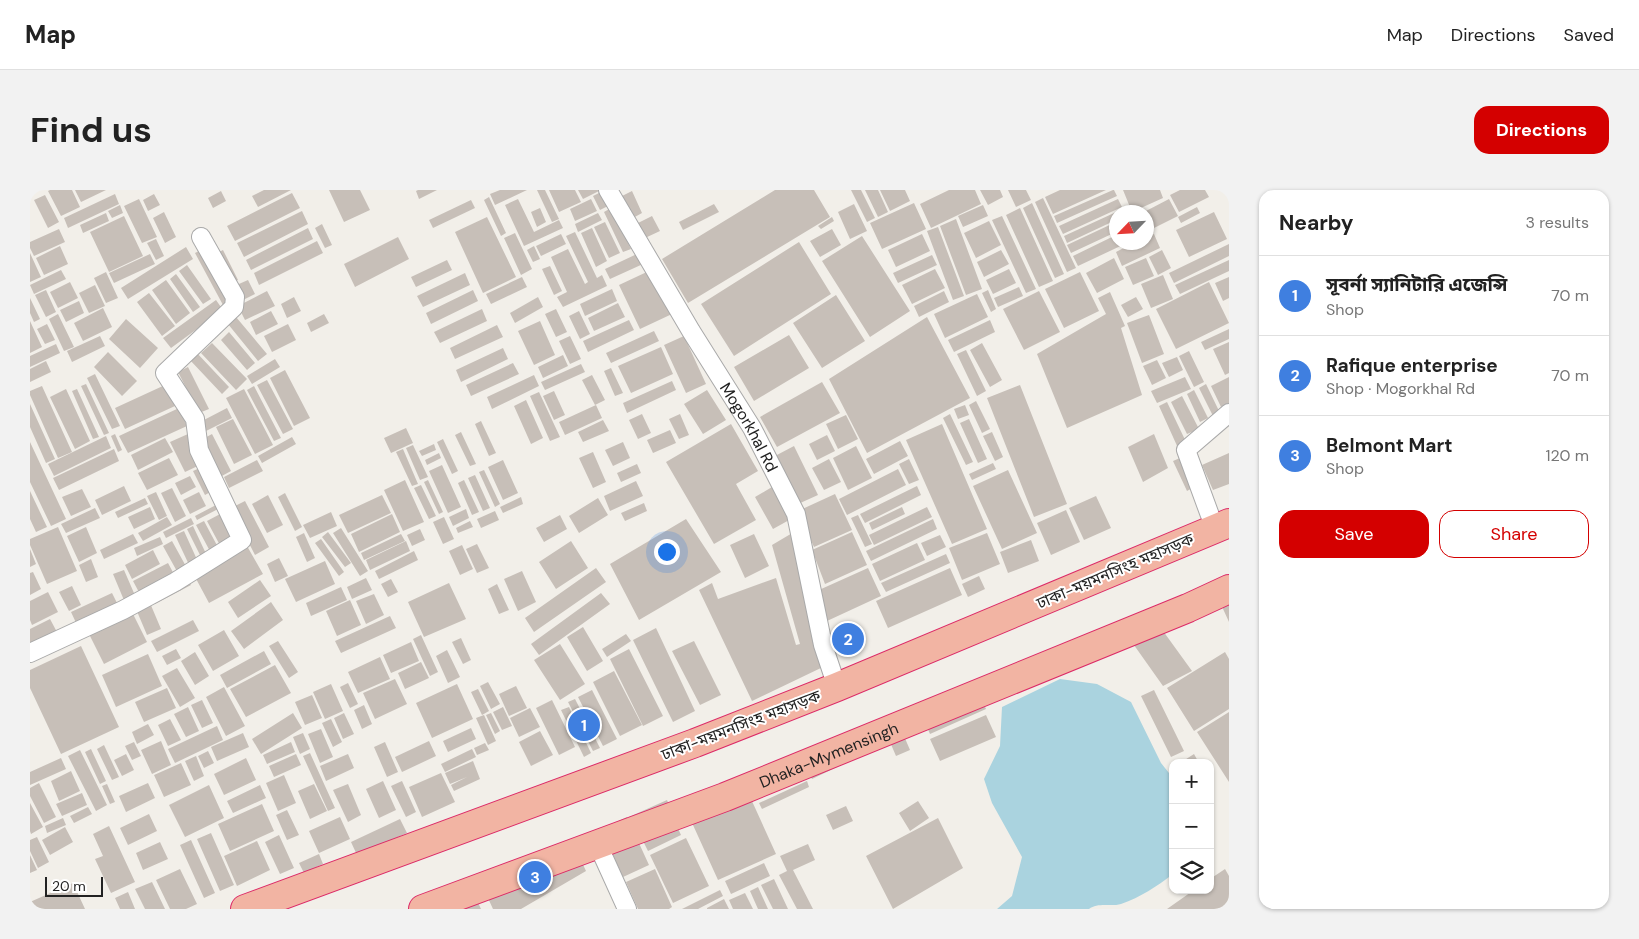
<!DOCTYPE html>
<html lang="en">
<head>
<meta charset="utf-8">
<style>
	body { margin:0; font-family:"DM Sans","Noto Sans Bengali",sans-serif; background:#f2f2f2; color:#222 }
	.controls { position:absolute; right:15px; bottom:15px; display:grid; overflow:hidden; border-radius:10px; box-shadow:0 1px 4px #0004 }
	.controls button { width:45px; height:45px; display:grid; place-items:center; padding:0; border:0; border-bottom:1px solid #e0e0e0; background:#fff; color:#222; font:25px sans-serif }
	.compass { position:absolute; left:1079px; top:15px; width:45px; height:45px; border-radius:50%; background:#fff; box-shadow:0 1px 4px #0004; rotate:245deg }
	.scale { position:absolute; left:15px; bottom:12px; width:58px; box-sizing:border-box; padding-left:5px; border:2px solid #222; border-top:0; font-size:14px; line-height:18px; white-space:nowrap; color:#222; -webkit-text-stroke:4px #fff; paint-order:stroke }
	.you { position:absolute; left:636px; top:361px; width:18px; height:18px; margin:-12px; border:4px solid #fff; border-radius:50%; background:#1a73e8; box-shadow:0 0 0 8px #1a73e833 }
	.badge { display:grid; place-items:center; width:32px; height:32px; border-radius:50%; background:#d40000; color:#fff; font-size:16px; font-weight:700 }
	.pin { position:absolute; translate:-50% -50%; border:2px solid #fff; box-shadow:0 1px 5px #0006 }
	.list { margin:0; padding:0; list-style:none }
	h2 { display:flex; justify-content:space-between; align-items:center; height:65px; margin:0; padding:0 20px; font-size:21px }
	h2 small { font-size:16px; font-weight:400; color:#767676 }
	.list li { display:grid; grid-template-columns:32px 1fr auto; gap:15px; align-items:center; box-sizing:border-box; height:80px; padding:0 20px; border-top:1px solid #e0e0e0 }
	.list b { display:block; font-size:19px; white-space:nowrap }
	.list p { margin:0; font-size:16px; white-space:nowrap; color:#767676 }
	.list em { font-size:16px; font-style:normal; color:#767676 }
	.actions { display:flex; gap:10px; padding:15px 20px }
	.actions a { flex:1; padding:11px 0; border:1px solid #d40000; border-radius:15px; text-align:center; font-size:18px; color:#d40000 }
	.actions .main { background:#d40000; color:#fff }
	.icon { flex:none; width:28px; height:28px; fill:none; stroke:currentColor; stroke-width:2; stroke-linecap:round; stroke-linejoin:round }
	.map { position:relative; flex:none; width:1199px; height:719px; overflow:hidden; border-radius:15px }
	header { display:flex; align-items:center; gap:30px; box-sizing:border-box; height:70px; padding:0 25px; background:#fff; border-bottom:1px solid #e0e0e0 }
	header strong { font-size:24px }
	nav { display:flex; gap:28px; margin-inline-start:auto; font-size:18px }
	.intro { display:flex; align-items:center; justify-content:space-between; box-sizing:border-box; height:120px; padding:0 30px }
	h1 { margin:0; font-size:35px }
	.button { padding:12px 22px; border-radius:15px; background:#d40000; color:#fff; font-size:18px; font-weight:700 }
	main { display:flex; gap:30px; padding:0 30px }
	aside { flex:1; background:#fff; border-radius:15px; box-shadow:0 1px 4px #0004 }
	.map>svg:first-child { display:block }
</style>
</head>
<body>
<header>
<strong>Map</strong>
<nav><a>Map</a><a>Directions</a><a>Saved</a></nav>
</header>
<div class="intro"><h1>Find us</h1><a class="button">Directions</a></div>
<main>
<div class="map">
<svg width="1199" height="719" viewBox="0 0 1199 719">
	<rect width="100%" height="100%" fill="#f2efe9"/>
	<path fill="#aad3df" d="M1030 489 1067 494 1101 512 1131 573 1143 588V684C1126 697 1111 707 1091 714 1081 717 1068 712 1059 719H967L982 706 992 667 962 613 954 589 970 556 972 517Z"/>
	<path fill="#c7bfb8" d="M20 0H42L50 17 31 26 18 1Z
		M45 0H76L51 12Z
		M234 0H261L228 17 222 6Z
		M299 0H330L340 20 314 32Z
		M388 0H407L389 9 386 1Z
		M470 0H497L465 15 460 4Z
		M507 0H515L529 29 522 32Z
		M519 0H545L551 12 529 22Z
		M548 0H571L553 9Z
		M745 0H784L800 27 658 113 632 69Z
		M821 0H831L845 28 837 32Z
		M835 0H848L858 22 848 27Z
		M850 0H875L880 11 860 21Z
		M919 0H945L951 14 901 38 890 14Z
		M950 0H970L973 7 958 15Z
		M978 0H996L1001 10 986 17Z
		M1030 0H1076L1023 24 1015 7Z
		M1083 0H1084L1087 6 1027 33 1024 26Z
		M1093 0H1130L1133 8 1102 22Z
		M1150 0H1175L1179 7 1149 22 1140 5Z
		M191 1 196 11 183 18 178 8Z
		M602 1 612 23 603 28 592 6Z
		M571 2 578 16 570 20 563 6Z
		M262 3 270 18 205 51 197 36Z
		M85 4 89 14 38 38 34 28Z
		M124 4 130 15 118 21 113 10Z
		M15 5 29 32 18 38 4 10Z
		M459 7 476 43 471 46 454 10Z
		M1013 8 1046 78 1037 82 1005 12Z
		M109 9 127 47 112 53 94 16Z
		M488 9 504 42 529 30 533 38 494 56 475 15Z
		M561 9 567 21 545 31 540 19Z
		M1088 9 1092 17 1033 44 1029 36Z
		M1139 9 1148 26 1116 42V21Z
		M441 10 445 18 403 38 399 30Z
		M884 13 896 39 852 59 840 33Z
		M1002 13 1034 84 1025 88 993 18Z
		M684 14 689 22 653 40 649 32Z
		M824 14 837 41 820 49 808 22Z
		M90 15 93 23 82 28 78 21Z
		M953 15 958 26 933 37 928 26Z
		M1167 17 1170 23 1151 33 1148 27Z
		M510 18 516 32 507 37 501 22Z
		M581 18 601 59 593 62 574 22Z
		M990 18 1023 91 1009 97 976 25Z
		M1095 18 1097 22H1086V30L1037 53 1034 46Z
		M272 21 278 34 214 67 207 53Z
		M134 22 146 47 135 53 123 28Z
		M1184 22 1197 49 1159 67 1146 40Z
		M76 23 79 31 53 43 50 35Z
		M568 23 572 30 548 42 545 34Z
		M94 26 113 66 79 82 60 42Z
		M622 26 630 41 615 48 608 33Z
		M972 26 1006 99 996 103 962 30Z
		M457 27 486 87 453 103 425 42Z
		M802 27 804 31 791 39 788 36Z
		M926 29 952 99 936 105 910 36Z
		M959 31 971 55 946 68 934 43Z
		M575 32 590 63 579 68 564 37Z
		M1086 32V42L1041 63 1037 55Z
		M292 34 302 55 295 58 285 38Z
		M908 37 934 106 923 110 897 41Z
		M278 38 283 49 221 80 216 70Z
		M562 38 577 71 566 77 551 43Z
		M29 39 35 52 4 66 0 58V52Z
		M802 39 811 55 790 67 780 51Z
		M545 42 567 88 572 85 577 96 533 117 527 107 537 102 521 67 538 59 555 94 558 92 536 46Z
		M485 43 502 79 491 85 474 48Z
		M531 44 536 54 511 66 506 56Z
		M892 44 900 61 866 77 858 60Z
		M1124 44 1130 58 1092 76 1086 62 1105 52H1116V47Z
		M1086 45V52H1099L1048 76 1043 66Z
		M832 46 880 121 840 147 792 71Z
		M368 47 379 69 325 97 314 74Z
		M126 49 134 66 126 70 117 53Z
		M287 51 293 63 229 95 224 83Z
		M769 52 801 104 704 166 671 114Z
		M1199 54V66L1144 93 1139 83Z
		M30 56 38 74 14 85 6 68Z
		M504 56 510 69 503 72 497 60Z
		M156 57 163 69 98 109 91 98Z
		M173 59 201 110 193 115 165 63Z
		M193 60 208 90 202 93 187 63Z
		M971 60 979 74 954 87 947 72Z
		M1132 60 1141 78 1128 85 1119 67Z
		M0 63 11 87 0 92Z
		M609 63 613 74 580 89 575 79Z
		M120 64 125 74 84 93 79 83Z
		M902 65 907 75 868 93 863 83Z
		M1084 68 1094 89 1067 103 1056 83Z
		M1116 68 1124 86 1103 95 1095 77Z
		M417 70 422 80 386 97 381 87Z
		M1199 70V81L1150 104 1145 95Z
		M157 75 181 109 173 114 149 81Z
		M520 76 532 101 524 105 512 79Z
		M905 79 915 98 882 114 872 95Z
		M979 79 986 93 963 104 956 90Z
		M31 80 36 89 4 104 0 95Z
		M621 80 642 124 610 139 589 95Z
		M76 82 88 108 76 113 64 88Z
		M1050 82 1069 121 1034 138 1015 99Z
		M435 83 440 95 393 117 387 106Z
		M146 84 170 117 163 122 140 89Z
		M1133 85 1143 109 1121 118 1111 94Z
		M492 87 497 97 461 114 456 104Z
		M1199 87V108L1193 111 1185 93Z
		M136 90 160 123 146 134 122 100Z
		M218 90 225 104 209 112 202 97Z
		M40 92 48 108 28 118 20 102Z
		M1179 92 1199 133 1146 159 1126 119Z
		M65 95 75 116 59 123 49 103Z
		M989 97 993 106 968 117 964 108Z
		M582 99 587 111 555 126 550 114Z
		M16 100 26 122 16 127 5 105Z
		M443 100 448 111 401 134 396 123Z
		M958 100 966 119 961 122 952 103Z
		M237 101 245 116 215 130 208 116Z
		M914 101 919 112 889 127 884 116Z
		M1009 101 1030 142 994 160 973 119Z
		M1080 102 1095 136 1091 138 1112 205 1037 238 1007 164 1076 124 1068 108Z
		M119 103 145 136 132 146 107 112Z
		M947 104 958 127 915 148 904 124Z
		M806 105 835 151 792 178 763 133Z
		M264 107 271 121 257 128 251 114Z
		M508 107 513 117 485 133 480 123Z
		M1106 107 1113 119 1098 127 1091 115Z
		M0 108 10 129 4 132 0 123Z
		M186 110 193 120 141 158 133 148Z
		M49 111 54 123 36 132 30 120Z
		M588 113 595 127 564 141 558 128Z
		M73 118 82 137 53 151 44 133Z
		M452 119 457 131 410 153 404 142Z
		M526 119 537 142 526 147 515 124Z
		M241 121 248 134 226 145 220 132Z
		M549 121 560 144 550 149 539 126Z
		M28 124 44 157 34 161 19 129Z
		M294 124 299 133 281 142 277 133Z
		M1119 125 1134 164 1112 173 1097 133Z
		M206 127 237 164 228 171 198 134Z
		M897 127 940 208 837 263 799 189Z
		M96 129 128 158 110 178 79 149Z
		M599 130 604 140 558 162 553 151Z
		M960 130 965 142 924 162 918 150Z
		M0 131 12 157 0 163Z
		M510 131 525 165 504 175 488 141Z
		M17 134 25 150 15 154 7 139Z
		M258 134 266 150 242 162 234 146Z
		M467 135 473 147 425 169 420 158Z
		M1199 139V149L1175 160 1171 152Z
		M624 141 629 151 581 173 576 163Z
		M199 142 225 173 217 180 191 150Z
		M759 145 779 178 724 211 704 177Z
		M70 146 75 156 42 172 37 161Z
		M540 146 551 169 540 174 529 151Z
		M654 146 676 194 656 203 634 155Z
		M1199 152V183L1195 185 1183 159Z
		M182 153 217 189 206 200 171 163Z
		M952 153 972 190 960 197 940 160Z
		M26 154 30 163 0 177V166Z
		M631 157 643 184 601 203 588 176Z
		M473 158 478 169 431 192 426 180Z
		M936 160 956 201 947 206 927 164Z
		M1159 161 1174 192 1164 197 1149 166Z
		M78 162 107 191 92 206 64 177Z
		M166 162 199 197 192 204 159 169Z
		M533 165 538 176 513 188 508 177Z
		M1147 167 1153 180 1139 187 1132 173Z
		M245 169 250 177 222 194 217 186Z
		M1127 170 1136 188 1122 195 1113 176Z
		M16 171 21 182 0 192V179Z
		M483 173 489 184 441 206 436 195Z
		M551 174 555 182 515 200 511 192Z
		M158 177 179 219 169 223 148 182Z
		M581 178 593 203 585 206 574 181Z
		M255 180 280 228 264 236 240 188Z
		M65 184 90 236 82 239 57 188Z
		M504 185 509 196 462 219 457 207Z
		M562 185 575 210 565 215 552 190Z
		M1155 187 1161 199 1127 213 1121 201Z
		M1199 187V213L1191 217 1181 196Z
		M237 190 263 239 253 244 227 195Z
		M642 191 646 200 597 223 593 213Z
		M792 192 810 223 747 257 730 227Z
		M56 194 79 243 74 245 51 196Z
		M1176 194 1190 223 1183 226 1169 198Z
		M135 195 145 216 95 239 85 218Z
		M990 195 1037 314 1004 327 957 208Z
		M12 196 42 262 28 268 0 205V201Z
		M224 196 251 248 244 251 217 200Z
		M36 199 60 251 45 259 20 207Z
		M47 199 69 247 63 249 42 201Z
		M214 199 243 255 225 264 196 208Z
		M677 200 696 230 673 244 654 214Z
		M1164 200 1178 228 1170 232 1157 204Z
		M524 201 535 225 524 230 513 206Z
		M509 202 530 247 520 251 500 206Z
		M1152 206 1169 239 1157 244 1141 212Z
		M496 210 513 248 501 254 484 216Z
		M946 211 960 239 952 243 939 215Z
		M1137 212 1157 254 1148 258 1129 216Z
		M0 214 25 269 16 273 0 237Z
		M566 215 572 228 535 245 529 232Z
		M935 215 939 225 928 229 924 219Z
		M149 218 157 236 98 263 89 246Z
		M197 218 202 228 176 241 172 231Z
		M612 224 621 243 608 249 599 230Z
		M650 224 659 245 649 249 639 229Z
		M920 224 943 272 936 275 913 228Z
		M816 225 828 249 808 259 796 234Z
		M203 229 222 265 204 274 186 237Z
		M939 229 957 269 948 273 930 233Z
		M573 230 579 241 553 252 548 242Z
		M451 231 466 263 459 266 445 234Z
		M701 234 728 281 706 294 726 330 684 354 636 272Z
		M912 234 957 339 922 354 876 250Z
		M376 238 383 253 361 263 354 248Z
		M640 240 646 253 623 263 617 250Z
		M431 242 446 274 440 276 425 245Z
		M962 242 973 267 965 271 953 246Z
		M85 244 92 260 88 262 81 246Z
		M158 244 172 274 155 282 140 252Z
		M182 244 201 281 190 287 171 250Z
		M1124 244 1138 278 1113 292 1098 257Z
		M797 245 805 261 787 270 779 254Z
		M76 246 81 258 24 286 18 274Z
		M262 247 266 254 232 273 228 266Z
		M135 248 143 262 108 280 101 265Z
		M413 249 428 281 422 284 407 252Z
		M870 251 878 266 844 284 836 269Z
		M0 252 36 329 21 336 0 292Z
		M593 252 600 268 583 276 575 260Z
		M404 254 406 260 392 266 389 261Z
		M383 255 398 287 390 290 376 258Z
		M764 256 788 305 768 314 745 266Z
		M826 256 842 288 818 300 803 268Z
		M84 259 89 271 29 300 23 288Z
		M373 259 388 294 382 296 366 262Z
		M563 262 576 292 563 298 549 268Z
		M409 263 411 268 397 275 395 270Z
		M1199 263V294L1183 300 1172 275Z
		M139 268 148 285 117 300 108 283Z
		M1150 268 1164 297 1157 301 1143 271Z
		M799 269 811 292 794 300 782 278Z
		M879 269 889 290 879 294 869 274Z
		M227 270 233 281 199 298 194 287Z
		M473 270 488 303 473 310 458 277Z
		M963 273 966 279 942 290 939 284Z
		M607 274 611 283 591 292 587 283Z
		M412 275 431 317 418 323 399 281Z
		M172 277 184 300 175 305 163 281Z
		M868 279 876 295 817 325 809 309Z
		M454 280 470 314 465 317 449 282Z
		M978 280 1007 343 972 359 943 296Z
		M445 285 460 318 453 321 438 288Z
		M160 286 166 297 151 305 145 293Z
		M375 290 394 332 373 341 354 300Z
		M398 290 413 322 409 324 394 292Z
		M434 290 449 322 442 325 428 293Z
		M606 291 613 306 580 321 574 306Z
		M391 295 406 326 399 329 384 298Z
		M94 296 101 311 72 325 65 310Z
		M887 296 891 305 835 333 830 324Z
		M742 297 761 329 743 339 725 307Z
		M142 298 156 326 145 332 131 303Z
		M52 299 61 317 41 326 32 307Z
		M0 301 17 337 6 342 0 329Z
		M126 302 137 326 129 330 117 306Z
		M169 302 176 316 160 324 153 310Z
		M255 303 272 337 265 341 248 307Z
		M805 304 822 340 784 357 768 321Z
		M238 305 253 335 237 343 222 314Z
		M352 305 361 323 318 343 309 325Z
		M1066 306 1081 338 1054 350 1039 318Z
		M491 307 493 314 473 323 470 317Z
		M115 308 118 314 88 328 85 322Z
		M568 308 578 325 549 343 539 326Z
		M215 311 239 357 225 365 201 318Z
		M614 313 617 321 595 331 591 323Z
		M186 315 188 319 167 330 165 326Z
		M120 317 125 329 104 339 98 327Z
		M872 317 875 324 842 340 839 333Z
		M897 317 902 327 844 355 839 345Z
		M65 318 70 328 36 343 31 334Z
		M436 319 439 328 423 336 419 327Z
		M1036 320 1050 352 1021 365 1007 333Z
		M465 321 469 330 451 338 447 329Z
		M301 322 307 336 280 348 273 335Z
		M192 323 207 351 192 359 177 331Z
		M362 324 370 342 329 362 321 344Z
		M530 325 537 339 514 352 506 338Z
		M828 325 842 354 835 357 821 328Z
		M137 327 142 335 113 351 108 343Z
		M414 327 424 349 413 354 403 332Z
		M161 328 164 334 136 348 133 342Z
		M656 329 691 382 609 430 580 374Z
		M903 329 907 339 841 371 836 361Z
		M174 331 190 361 182 365 166 335Z
		M440 331 443 337 428 343 426 338Z
		M163 336 178 368 173 371 157 339Z
		M28 337 47 381 17 394 0 355V349Z
		M56 337 67 363 49 372 37 346Z
		M311 338 338 381 330 386 303 343Z
		M390 339 395 350 382 356 377 345Z
		M154 341 169 374 161 379 145 345Z
		M298 342 321 373 315 377 292 347Z
		M764 342 795 476 722 511 669 400 682 393 688 409 746 388 766 455 770 454 742 355Z
		M822 342 837 375 795 394 782 360Z
		M274 343 285 368 277 372 266 347Z
		M957 343 970 374 932 390 919 358Z
		M103 344 108 353 74 369 70 360Z
		M371 344 375 351 334 370 331 363Z
		M724 344 739 376 715 388 700 355Z
		M910 345 916 357 897 366 891 353Z
		M130 347 133 354 107 366 104 358Z
		M291 349 314 382 309 386 285 353Z
		M1001 350 1009 371 978 383 970 362Z
		M142 351 158 380 149 385 133 356Z
		M376 351 380 361 340 380 336 370Z
		M541 351 558 378 526 399 509 372Z
		M887 353 895 370 850 391 842 374Z
		M447 354 459 378 447 383 436 359Z
		M432 355 443 379 430 385 419 361Z
		M217 356 233 384 179 413 164 385Z
		M0 359 6 374 0 377Z
		M123 360 130 374 102 389 95 375Z
		M384 361 388 370 349 389 345 381Z
		M916 364 920 373 856 402 851 393Z
		M249 368 258 386 245 392 237 374Z
		M61 369 68 387 56 392 49 375Z
		M295 371 305 394 266 412 255 389Z
		M138 373 146 388 111 406 103 391Z
		M566 378 576 392 504 442 495 428Z
		M838 378 851 406 797 431 789 400Z
		M920 378 932 405 858 438 846 411Z
		M94 380 107 410 96 415 83 384Z
		M492 381 506 412 488 421 474 389Z
		M3 382 11 399 0 405V383Z
		M949 386 955 399 938 407 932 394Z
		M336 388 342 400 322 409 317 397Z
		M157 389 161 395 125 414 121 408Z
		M361 389 368 402 358 407 351 394Z
		M230 390 241 406 208 428 198 412Z
		M419 393 436 429 394 447 378 412Z
		M467 394 479 420 469 424 458 399Z
		M42 396 51 415 39 421 29 402Z
		M311 397 317 410 281 426 276 413Z
		M18 402 28 422 2 435 0 430V411Z
		M82 403 90 419 48 437 41 422Z
		M571 403 580 414 509 465 501 454Z
		M344 404 354 425 336 434 326 411Z
		M1199 405V432L1189 410Z
		M320 410 331 435 307 446 296 421Z
		M241 412 253 430 214 459 201 441Z
		M120 413 131 439 117 445 106 419Z
		M101 420 117 452 74 474 58 442Z
		M360 426 366 438 311 463 305 451Z
		M20 429 28 444 3 457 0 452V439Z
		M163 430 169 441 127 462 121 451Z
		M820 432 830 461 815 466 805 438Z
		M1128 434 1162 481 1133 496 1099 448Z
		M553 437 573 471 557 481 537 447Z
		M626 438 665 521 643 532 603 450Z
		M194 440 209 466 183 481 168 455Z
		M596 444 601 451 577 467 572 459Z
		M391 445 408 482 400 486 383 449Z
		M431 448 441 470 433 474 422 452Z
		M248 451 268 482 259 488 239 456Z
		M664 451 691 505 670 515 642 461Z
		M381 452 389 471 361 483 353 465Z
		M530 454 555 494 530 510 504 470Z
		M51 456 89 537 31 564 0 498V480Z
		M146 459 151 468 137 475 132 466Z
		M599 459 633 526 613 536 580 469Z
		M417 460 430 487 418 493 406 466Z
		M234 461 241 474 197 498 190 485Z
		M165 462 179 486 165 495 151 471Z
		M1195 462 1199 469V519L1164 541 1137 498Z
		M118 464 132 496 86 517 72 485Z
		M350 467 360 489 328 503 318 482Z
		M391 472 399 488 375 499 368 483Z
		M245 475 261 503 216 527 200 499Z
		M147 478 165 508 150 517 132 486Z
		M584 481 612 535 590 546 563 492Z
		M365 489 377 514 345 529 333 503Z
		M458 492 470 514 461 519 450 496Z
		M318 493 328 514 320 518 310 497Z
		M301 494 313 521 295 529 283 502Z
		M427 494 443 529 402 548 386 513Z
		M945 494 956 519 900 544 889 519Z
		M486 496 497 518 479 526 469 504Z
		M194 497 215 536 196 546 176 507Z
		M137 498 146 518 114 532 105 512Z
		M448 499 459 521 452 525 441 502Z
		M562 500 587 549 573 556 548 507Z
		M1124 500 1154 561 1141 567 1111 506Z
		M282 505 292 528 275 535 265 512Z
		M545 509 570 558 563 561 538 512Z
		M172 510 183 533 172 538 161 515Z
		M522 510 545 557 529 565 506 518Z
		M334 515 342 534 332 539 324 520Z
		M158 517 169 541 156 547 144 524Z
		M473 517 482 536 472 540 463 522Z
		M539 517 561 563 554 567 531 520Z
		M500 518 510 537 489 547 480 528Z
		M1199 522V592L1167 542Z
		M263 523 272 538 231 564 222 549Z
		M314 523 324 544 313 549 304 528Z
		M461 523 470 541 465 544 456 525Z
		M454 525 466 551 458 555 446 528Z
		M956 525 966 547 910 571 900 549Z
		M140 529 151 550 138 556 128 535Z
		M301 529 312 552 303 557 292 533Z
		M118 534 124 545 107 554 102 542Z
		M187 536 193 550 145 573 138 559Z
		M441 538 446 549 418 562 413 551Z
		M291 539 303 567 290 573 278 544Z
		M510 541 523 565 501 576 489 552Z
		M213 543 219 557 187 571 181 557Z
		M273 543 280 559 270 564 263 547Z
		M874 546 880 560 866 566 860 552Z
		M131 551 141 575 122 584 111 560Z
		M399 551 406 566 372 582 365 567Z
		M104 552 111 566 102 570 95 556Z
		M261 552 265 562 237 574 233 565Z
		M355 552 368 582 357 587 344 557Z
		M455 553 459 560 447 565 444 558Z
		M74 555 89 587 82 590 67 559Z
		M61 559 76 591 70 594 55 562Z
		M442 559 446 567 415 582 411 574Z
		M50 560 77 615 66 621 38 566Z
		M178 561 184 573 174 578 168 566Z
		M280 563 305 618 298 621 273 566Z
		M96 564 104 580 92 586 84 570Z
		M266 564 271 575 244 587 239 576Z
		M318 564 324 578 296 591 290 576Z
		M1164 564 1169 573H1150Z
		M166 566 174 586 164 591 155 571Z
		M31 568 36 579 0 595V582Z
		M216 568 226 590 194 605 184 584Z
		M804 569 807 577 782 589 778 582Z
		M443 571 450 589 424 601 421 595 437 587 420 594 415 583Z
		M151 573 161 595 134 607 124 585Z
		M41 581 50 601 29 611 21 591Z
		M411 583 425 612 392 627 379 597Z
		M254 585 266 613 248 621 236 593Z
		M353 591 366 620 349 628 336 599Z
		M372 591 386 622 376 627 361 596Z
		M777 591 779 597 732 619 729 613Z
		M9 593 26 627 14 633 0 606V598Z
		M118 593 125 608 96 622 89 606Z
		M77 594 85 612 80 614 72 596Z
		M284 594 297 621 280 629 268 601Z
		M318 594 331 625 318 632 303 600Z
		M179 595 194 628 155 647 139 615Z
		M230 595 236 608 203 623 197 611Z
		M716 598 746 664 688 690 658 624Z
		M52 603 57 615 32 626 26 614Z
		M637 610 641 620 603 637 599 627Z
		M888 611 899 628 880 641 869 623Z
		M0 613 13 637 1 644 0 641Z
		M232 614 244 641 200 661 188 634Z
		M816 616 823 631 803 640 796 625Z
		M58 617 62 624 44 633 40 626Z
		M257 620 269 645 257 650 246 625Z
		M641 623 651 645 618 661 607 639Z
		M119 624 127 641 98 655 90 638Z
		M310 627 320 649 289 663 279 641Z
		M597 627 619 675 593 687 571 639Z
		M33 628 36 635 17 643 15 636Z
		M908 628 933 678 863 719 836 666Z
		M370 629 377 643 327 665 321 652Z
		M79 636 105 692 81 703 65 669 73 666 63 644Z
		M35 637 43 652 20 665 12 650Z
		M181 643 204 695 190 701 167 649Z
		M249 645 264 678 250 684 235 652Z
		M7 647 19 672 8 678 0 661V650Z
		M656 648 679 696 643 713 620 665Z
		M161 650 185 703 174 708 150 655Z
		M227 651 240 680 207 696 194 666Z
		M542 651 556 681 491 719H463L451 693Z
		M130 652 138 669 113 680 106 663Z
		M778 654 785 670 763 680 783 719H767L749 685 757 681 750 666Z
		M289 664 293 674 274 683 269 673Z
		M0 665 7 680 0 683Z
		M734 673 740 686 701 704 695 691Z
		M150 679 167 714 156 719H140L126 690Z
		M625 679 642 717 639 719H608L596 692Z
		M1195 679 1199 686V714L1193 719H1137L1164 700H1180V689Z
		M744 689 758 719H743L731 695Z
		M122 692 135 719H115L105 699Z
		M43 693 55 719H0V712Z
		M728 697 738 719H728L720 701Z
		M690 700 693 706 668 719H652Z
		M98 702 105 719H90L85 708Z
		M715 703 723 719H703L699 710Z
		M444 704 451 719H410Z
		M694 709 699 719H677V718Z"/>
	<g fill="none" stroke-linecap="round" stroke-linejoin="round">
		<g stroke="#a9a9a9" stroke-width="20">
			<g id="minor">
				<path id="s1" d="M578 0 661 141 722 238 766 324 793 455 807 497"/>
				<path d="M1185 339 1156 260 1199 223"/>
				<path d="M0 463 93 420 145 392 212 350 169 260 165 229 135 183 204 117 205 107 171 47"/>
				<path d="M568 655 597 719"/>
			</g>
		</g>
		<g stroke="#dc2a67" stroke-width="30">
			<g id="trunk">
				<path d="M215 719 665 553 807 497 1199 333"/>
				<path id="s2" d="M393 719 695 607 1158 418 1199 399"/>
			</g>
		</g>
		<use href="#minor" stroke="#fff" stroke-width="18"/>
		<use href="#trunk" stroke="#f2b4a3" stroke-width="28"/>
	</g>
	<g text-anchor="middle" dominant-baseline="central" stroke-width="4" stroke-linejoin="round" paint-order="stroke">
		<g font-size="16" fill="#222" stroke="#fff">
			<text stroke="none"><textPath href="#s1" startOffset="276">Mogorkhal Rd</textPath></text>
			<text transform="translate(1085 381) rotate(-23)">ঢাকা-ময়মনসিংহ মহাসড়ক</text>
			<text transform="translate(711 535) rotate(-21)">ঢাকা-ময়মনসিংহ মহাসড়ক</text>
			<text stroke="none"><textPath href="#s2" startOffset="434">Dhaka-Mymensingh</textPath></text>
		</g>
	</g>
</svg>
<div class="controls">
<button>+</button>
<button>−</button>
<button><svg class="icon" aria-label="layers" viewBox="0 0 24 24"><path d="M12 4l9 5-9 5-9-5zM3 14l9 5 9-5"/></svg></button>
</div>
<svg class="compass" viewBox="-18 -18 36 36"><path d="M0-13l5 13h-10z" fill="#e53935"/><path d="M0 13l5-13h-10z" fill="#767676"/></svg>
<div class="scale">20 m</div>
<div class="you"></div>
<div class="pin badge" style="left:554px;top:535px;background:#3f7fe0">1</div>
<div class="pin badge" style="left:818px;top:449px;background:#3f7fe0">2</div>
<div class="pin badge" style="left:505px;top:687px;background:#3f7fe0">3</div>
</div>
<aside>
<h2>Nearby<small>3 results</small></h2>
<ul class="list">
<li><span class="badge" style="background:#3f7fe0">1</span><div><b>সূবর্না স্যানিটারি এজেন্সি</b><p>Shop</p></div><em>70 m</em></li>
<li><span class="badge" style="background:#3f7fe0">2</span><div><b>Rafique enterprise</b><p>Shop · Mogorkhal Rd</p></div><em>70 m</em></li>
<li><span class="badge" style="background:#3f7fe0">3</span><div><b>Belmont Mart</b><p>Shop</p></div><em>120 m</em></li>
</ul>
<div class="actions"><a class="main">Save</a><a>Share</a></div>
</aside>
</main>
</body>
</html>
